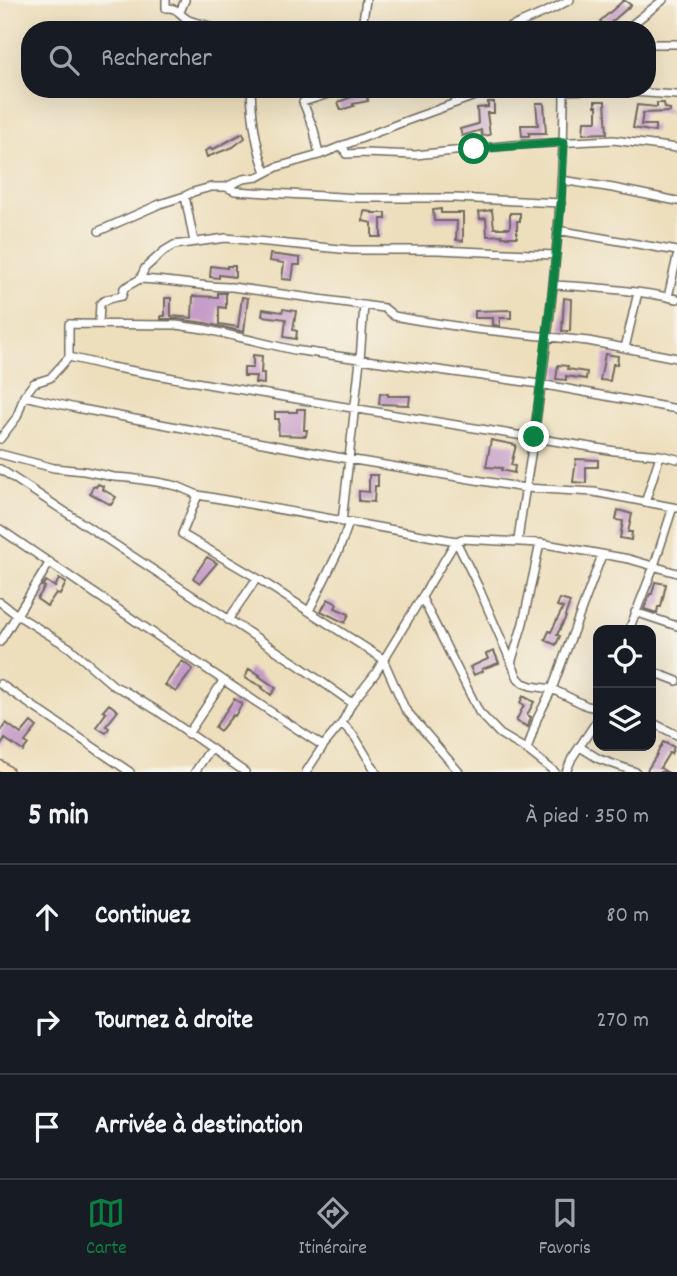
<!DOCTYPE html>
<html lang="fr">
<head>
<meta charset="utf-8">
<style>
	body { margin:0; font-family:Dekko,sans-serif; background:#20242c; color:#f1f3f6 }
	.controls { position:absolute; right:21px; bottom:21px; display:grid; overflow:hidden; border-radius:14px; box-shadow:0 7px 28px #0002 }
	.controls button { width:63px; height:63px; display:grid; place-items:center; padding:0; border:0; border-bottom:2px solid #363941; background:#171b24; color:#f1f3f6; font:35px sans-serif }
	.stop { position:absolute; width:21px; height:21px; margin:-16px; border:5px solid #0b8043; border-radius:50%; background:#fff }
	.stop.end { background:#0b8043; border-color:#fff; box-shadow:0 2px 7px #0008 }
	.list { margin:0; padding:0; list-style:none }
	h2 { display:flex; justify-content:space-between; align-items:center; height:91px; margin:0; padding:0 28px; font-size:30px }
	h2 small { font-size:23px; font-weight:400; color:#9ea1a6 }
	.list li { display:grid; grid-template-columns:46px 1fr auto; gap:21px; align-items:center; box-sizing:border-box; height:105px; padding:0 28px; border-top:2px solid #363941 }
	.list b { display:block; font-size:26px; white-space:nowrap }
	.list em { font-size:23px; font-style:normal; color:#9ea1a6 }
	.icon { flex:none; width:38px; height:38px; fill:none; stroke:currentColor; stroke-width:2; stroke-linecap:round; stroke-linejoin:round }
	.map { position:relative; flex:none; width:677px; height:772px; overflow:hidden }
	.search { position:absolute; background:#171b24; box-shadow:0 7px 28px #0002; left:21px; right:21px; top:21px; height:77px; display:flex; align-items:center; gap:18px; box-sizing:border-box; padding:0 24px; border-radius:28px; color:#9ea1a6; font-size:26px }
	.sheet { height:406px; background:#171b24 }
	nav { display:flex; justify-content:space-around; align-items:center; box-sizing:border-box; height:98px; border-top:2px solid #363941; background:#171b24; font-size:19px; color:#9ea1a6 }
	nav a { display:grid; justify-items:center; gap:4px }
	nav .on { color:#0b8043 }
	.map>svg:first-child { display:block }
</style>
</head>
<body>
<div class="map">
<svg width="677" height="772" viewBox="0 0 677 772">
	<rect width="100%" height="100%" fill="#f7f3e8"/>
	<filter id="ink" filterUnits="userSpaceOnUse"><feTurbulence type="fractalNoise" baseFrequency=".0143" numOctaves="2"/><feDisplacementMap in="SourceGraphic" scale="14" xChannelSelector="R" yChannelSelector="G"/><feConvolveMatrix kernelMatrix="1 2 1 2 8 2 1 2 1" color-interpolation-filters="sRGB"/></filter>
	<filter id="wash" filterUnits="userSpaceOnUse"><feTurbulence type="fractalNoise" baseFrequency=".00686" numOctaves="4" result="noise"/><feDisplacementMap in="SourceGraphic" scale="28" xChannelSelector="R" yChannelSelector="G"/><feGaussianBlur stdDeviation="1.57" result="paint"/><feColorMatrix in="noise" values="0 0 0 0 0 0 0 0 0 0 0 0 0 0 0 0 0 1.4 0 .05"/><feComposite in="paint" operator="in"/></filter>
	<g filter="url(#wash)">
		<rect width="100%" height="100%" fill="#eddebc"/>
		<g id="blocks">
			<path fill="#c49ac7" d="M624 0 631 5 606 27 600 21Z
				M366 90 368 101 353 104 354 106 341 110 338 102 360 94 359 92Z
				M595 101H605L607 133 583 134 584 121H597V106H595Z
				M488 102H494V113H487L490 135 482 136 481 130 462 136 460 129 478 124 477 108 488 107Z
				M536 103H544L546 133H529V136H522L521 125H538Z
				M657 103H664L665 108 670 109V112L643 113 641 125H655V132L633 128 637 105 657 107Z
				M243 133 245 138 233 147 207 157 205 151 211 148 212 150Z
				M441 209V213H463V241L456 240 457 221H434L433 210Z
				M492 210 494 228H510V213H520V221H517V237H502V235L487 236 486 218 480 219 479 212Z
				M364 211 372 212V213H386V219H381V237H372V223L363 221Z
				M270 254 300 258V265H294L292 280 282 279 284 263 269 261Z
				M211 266 227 268V266H235V277L219 275V278L210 277Z
				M218 293H226V308L219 307V324L238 327 242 297 248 298 244 332 205 323 177 319H161V316H165V298H171V316L192 318 193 296 218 297Z
				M564 298 571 299 570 331H562Z
				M263 309 282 312 283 309 296 311 293 330 297 331 296 339 284 337 286 319 262 316Z
				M511 310V318H500V326L493 325V318H475V311Z
				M605 354 618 356 617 365 613 364 610 381 600 380Z
				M253 355 262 356 261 373H264V384L255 383 256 376H244V368H253Z
				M558 365 568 366 567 369 587 372 586 379 566 376V380L556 379Z
				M380 393 388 394V396H410L409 405 379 404Z
				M297 409H305L304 430H307L306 436 278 435 279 419H275V412H297Z
				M491 440 516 445 511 465 515 466 514 473 501 470 502 468 486 467Z
				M576 459 598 460V467H586V483L573 482Z
				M369 475H378V486H375L374 502 359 501V491L369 492Z
				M98 484 103 486 102 489 116 497 111 505 90 493 93 486 96 487Z
				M618 510 632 514 628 532H632L631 540 620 538 623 521 616 520Z
				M207 557 217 563 200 583 193 578Z
				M59 579 66 583 60 595 56 593 47 606 37 599 45 587 42 586 46 581 55 587Z
				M655 582 666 584 661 607H658L657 613 644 609 650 594H652Z
				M328 599 337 604 335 608 349 614 345 623 321 611Z
				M560 599 570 602 565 616 566 617 557 635 560 636 556 645 545 640 549 631 551 632 563 608 557 606Z
				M494 651 499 663 482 669 483 671 474 675 470 667 488 659 486 654Z
				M182 661 193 669 176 692 165 685Z
				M249 669 260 675 259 676 276 688 271 695 262 688 263 687 245 678Z
				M523 696 534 702 527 715 531 717 528 727 516 721 524 705 520 703Z
				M234 699 242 704 235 716 233 715 220 731 215 727Z
				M109 704 118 711 106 726 109 728 106 733 96 727 106 713 103 711Z
				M31 722 37 727 25 742 28 744 23 751 5 739 0 747V732L6 723 21 734Z
				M663 742 674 747 671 754 669 753 660 768 667 772H646L656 756Z"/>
		</g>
	</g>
	<g filter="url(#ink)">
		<use href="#blocks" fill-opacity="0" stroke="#6f6a5e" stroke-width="2"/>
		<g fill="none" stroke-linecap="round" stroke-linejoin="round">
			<g stroke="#6f6a5e" stroke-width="10">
				<path id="street" d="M166 0V8C177 7 179 14 187 19 196 24 208 23 216 30
					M180 12 185 0
					M358 30 363 20 366 0
					M504 30 548 11 570 0
					M625 30 663 0
					M647 44H677
					M251 89C252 118 255 145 266 172
					M489 92 600 90 677 95
					M343 145 346 154 364 153 415 155 512 145 613 140 677 148
					M319 155 314 130 303 102 344 89
					M561 180 613 188 677 201
					M226 187 235 191 358 198H455L561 203
					M185 196 194 242
					M557 230 677 251
					M99 231 160 204 185 196 193 192 211 187H226L243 179 258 177 277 167 319 155 403 122 494 89
					M140 279C171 280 201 287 232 287L384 308 394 316 416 320 475 329 588 341 677 358
					M553 285C595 287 637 290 677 299
					M668 297 677 257
					M99 323 100 304C106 298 114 298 122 296L124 288 140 279 145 268 164 251 174 245 226 238 351 250H438L555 255
					M625 348 638 292
					M69 357 111 367 224 387 615 451 660 455 677 459
					M24 396 76 408 348 459 525 488 594 492 677 508
					M0 439 17 417 24 396 34 383 50 378 69 357V324L176 325 204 329 294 350 540 384 677 409
					M0 454 54 468 84 471 114 477 129 478 157 482 177 486 198 495 456 541 462 539 540 543 629 559 677 573
					M0 469 295 663 352 703
					M198 495 182 534 257 578 383 659 405 709 459 772
					M645 503 660 455
					M342 522 360 360 364 305
					M0 529C107 602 214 675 323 746
					M518 541C522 506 529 471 534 435 551 321 564 205 564 89
					M422 598 479 712 500 734 527 750 555 772
					M0 602 17 615 70 648 114 686 125 691 156 710 245 772
					M309 611 339 550 349 523
					M635 612 677 626
					M228 620 257 578
					M629 630 654 566 673 507
					M0 642 50 562
					M512 660 523 623 540 543
					M651 671 677 681
					M0 684 130 772
					M651 722 677 735
					M342 723 355 737 376 772
					M188 734 223 681
					M580 747 599 759 636 772
					M527 750 537 719 552 689 602 555
					M195 772 211 748
					M306 772 323 746 342 723 352 703 375 674 456 541 478 586 518 678 523 683 531 686 552 689 587 706 598 708
					M566 772 572 758 598 719"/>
			</g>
			<g stroke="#6f6a5e" stroke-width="13">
				<path id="secondary" d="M0 766 8 772"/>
			</g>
			<use href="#street" stroke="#fff" stroke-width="7"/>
			<use href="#secondary" stroke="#fbe6c4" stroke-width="10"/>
		</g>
	</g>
	<g fill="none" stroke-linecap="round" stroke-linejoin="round" filter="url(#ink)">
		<path stroke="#0b8043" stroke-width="9" d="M474 149 564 142 561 203 553 285 534 437"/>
	</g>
</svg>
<div class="controls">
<button><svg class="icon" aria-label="locate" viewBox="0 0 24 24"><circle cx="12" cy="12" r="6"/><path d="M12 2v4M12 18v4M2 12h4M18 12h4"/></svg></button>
<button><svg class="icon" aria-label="layers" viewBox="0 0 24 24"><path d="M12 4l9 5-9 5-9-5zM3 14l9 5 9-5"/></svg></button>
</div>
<div class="stop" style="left:474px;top:149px"></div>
<div class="stop end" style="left:534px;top:437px"></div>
<div class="search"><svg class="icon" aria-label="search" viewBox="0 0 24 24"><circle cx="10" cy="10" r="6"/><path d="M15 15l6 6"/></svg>Rechercher</div>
</div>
<section class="sheet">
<h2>5 min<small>À pied · 350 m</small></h2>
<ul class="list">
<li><svg class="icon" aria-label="ahead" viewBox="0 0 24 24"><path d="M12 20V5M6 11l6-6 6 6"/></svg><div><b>Continuez</b></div><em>80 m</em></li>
<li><svg class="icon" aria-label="right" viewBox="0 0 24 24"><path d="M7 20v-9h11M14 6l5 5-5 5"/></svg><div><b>Tournez à droite</b></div><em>270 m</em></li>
<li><svg class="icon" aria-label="arrive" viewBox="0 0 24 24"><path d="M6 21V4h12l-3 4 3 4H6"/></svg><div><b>Arrivée à destination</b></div></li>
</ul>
</section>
<nav>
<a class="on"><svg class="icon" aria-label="map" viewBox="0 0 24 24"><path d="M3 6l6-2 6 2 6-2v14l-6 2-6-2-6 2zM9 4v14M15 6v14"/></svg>Carte</a>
<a><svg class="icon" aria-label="directions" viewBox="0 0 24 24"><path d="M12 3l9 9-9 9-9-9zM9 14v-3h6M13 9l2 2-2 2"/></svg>Itinéraire</a>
<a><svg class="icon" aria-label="saved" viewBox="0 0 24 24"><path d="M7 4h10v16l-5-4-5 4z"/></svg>Favoris</a>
</nav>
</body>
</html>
